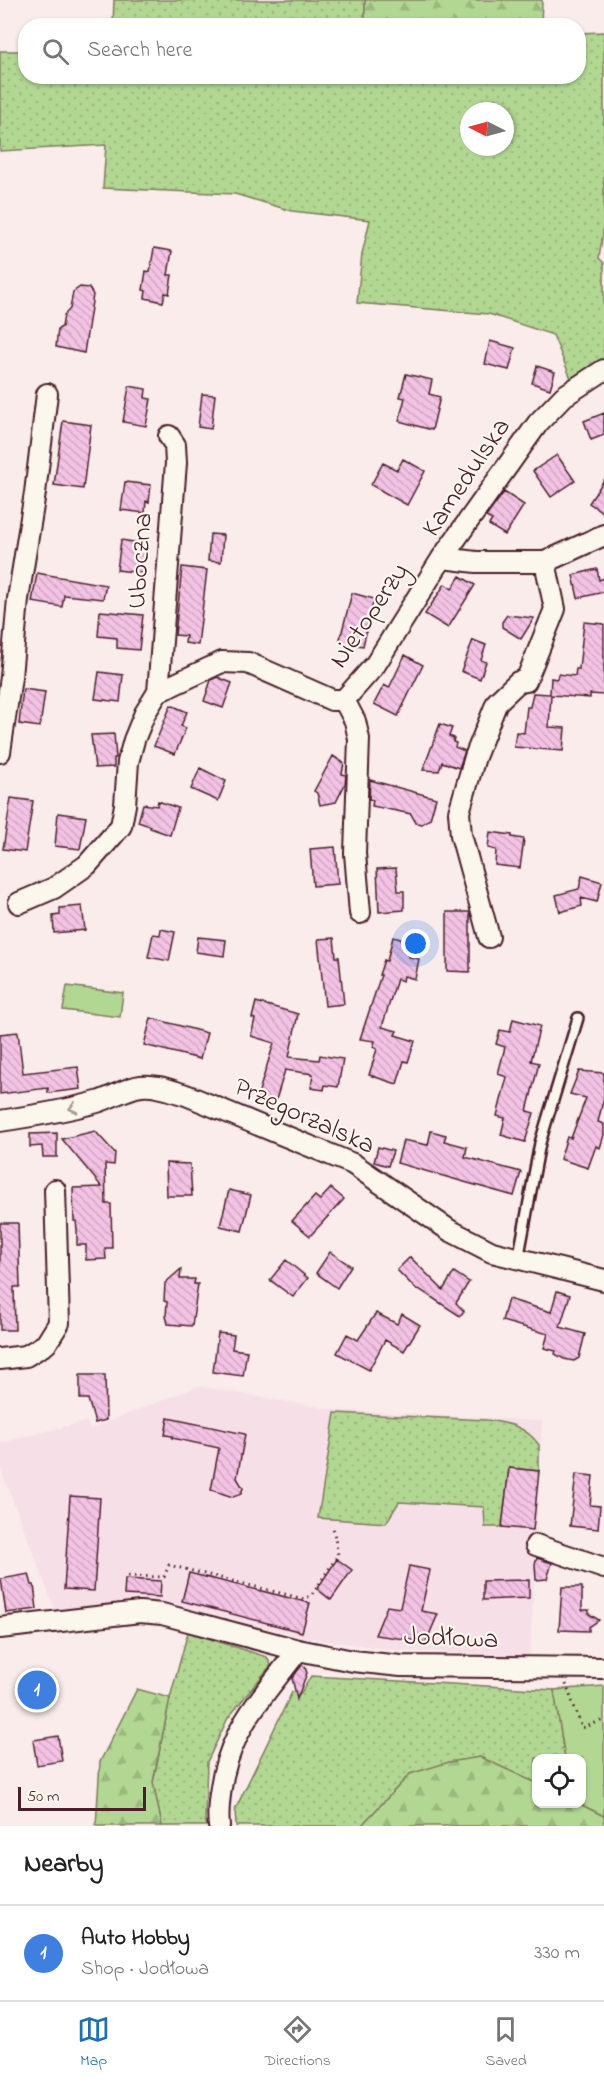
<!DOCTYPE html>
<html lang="en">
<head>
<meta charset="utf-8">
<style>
	body { margin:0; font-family:"Indie Flower",sans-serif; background:#f6f6f6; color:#222 }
	.controls { position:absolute; right:18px; bottom:18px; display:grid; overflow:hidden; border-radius:12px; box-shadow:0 2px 4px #0004 }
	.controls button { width:54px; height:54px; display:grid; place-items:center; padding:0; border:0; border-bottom:2px solid #e0e0e0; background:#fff; color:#222; font:30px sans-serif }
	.compass { position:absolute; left:460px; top:102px; width:54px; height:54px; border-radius:50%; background:#fff; box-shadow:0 2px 4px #0004; rotate:276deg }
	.scale { position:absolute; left:18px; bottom:15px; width:128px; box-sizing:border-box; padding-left:6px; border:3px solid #4a1f2b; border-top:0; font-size:16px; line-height:21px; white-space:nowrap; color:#4a1f2b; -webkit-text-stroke:4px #fbf7ec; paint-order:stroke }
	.you { position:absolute; left:416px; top:944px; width:21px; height:21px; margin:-15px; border:4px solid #fff; border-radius:50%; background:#1a73e8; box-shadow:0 0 0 9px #1a73e833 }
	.badge { display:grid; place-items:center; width:39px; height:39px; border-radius:50%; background:#1f6fb2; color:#fff; font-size:20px; font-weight:700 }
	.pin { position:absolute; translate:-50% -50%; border:3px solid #fff; box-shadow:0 2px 6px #0006 }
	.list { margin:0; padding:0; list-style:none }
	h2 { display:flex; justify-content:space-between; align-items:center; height:78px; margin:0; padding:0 24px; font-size:26px }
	h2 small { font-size:20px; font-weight:400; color:#767676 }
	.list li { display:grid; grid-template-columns:39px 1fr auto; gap:18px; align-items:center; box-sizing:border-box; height:96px; padding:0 24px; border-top:2px solid #e0e0e0 }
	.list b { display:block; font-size:22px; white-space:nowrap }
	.list p { margin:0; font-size:20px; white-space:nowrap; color:#767676 }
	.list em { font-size:20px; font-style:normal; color:#767676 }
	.icon { flex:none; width:33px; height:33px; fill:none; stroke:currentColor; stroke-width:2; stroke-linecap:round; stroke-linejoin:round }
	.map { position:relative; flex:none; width:604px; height:1826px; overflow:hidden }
	.search { position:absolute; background:#fff; box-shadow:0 2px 4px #0004; left:18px; right:18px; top:18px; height:66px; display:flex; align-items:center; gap:15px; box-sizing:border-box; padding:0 21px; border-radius:24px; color:#767676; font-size:22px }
	.sheet { height:174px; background:#fff }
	nav { display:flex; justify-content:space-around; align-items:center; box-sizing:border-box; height:84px; border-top:2px solid #e0e0e0; background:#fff; font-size:16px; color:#767676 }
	nav a { display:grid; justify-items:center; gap:3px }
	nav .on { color:#1f6fb2 }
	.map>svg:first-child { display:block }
</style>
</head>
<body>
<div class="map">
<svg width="604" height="1826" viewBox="0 0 604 1826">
	<defs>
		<pattern id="grass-dots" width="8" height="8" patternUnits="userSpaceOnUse" patternTransform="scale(1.5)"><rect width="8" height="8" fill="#b2d792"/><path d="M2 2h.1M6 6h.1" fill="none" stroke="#9bb87e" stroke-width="1.8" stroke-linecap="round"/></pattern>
		<pattern id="forest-firs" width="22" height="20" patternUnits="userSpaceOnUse" patternTransform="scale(1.5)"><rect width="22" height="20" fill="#b2d792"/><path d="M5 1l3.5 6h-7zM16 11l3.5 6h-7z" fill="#9bb87e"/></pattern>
		<pattern id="building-back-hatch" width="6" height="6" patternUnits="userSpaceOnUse" patternTransform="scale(1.5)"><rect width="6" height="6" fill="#f3c2e4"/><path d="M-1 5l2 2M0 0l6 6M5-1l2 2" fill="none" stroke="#d2a6c4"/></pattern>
	</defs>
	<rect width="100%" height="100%" fill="#f9ecea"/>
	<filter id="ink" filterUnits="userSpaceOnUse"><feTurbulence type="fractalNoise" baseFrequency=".0167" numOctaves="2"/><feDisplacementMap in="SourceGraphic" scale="12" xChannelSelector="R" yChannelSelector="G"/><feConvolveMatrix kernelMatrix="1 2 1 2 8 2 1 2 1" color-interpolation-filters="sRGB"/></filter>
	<g filter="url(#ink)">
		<path fill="#f7dfe8" d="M198 1386 336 1410 542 1421 530 1656 393 1650 360 1645 307 1638 173 1604 152 1602 122 1601 58 1617 0 1467V1443L87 1421 90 1429Z"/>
		<path fill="url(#grass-dots)" stroke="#7e7b5e" stroke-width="1.5" fill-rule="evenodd" d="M114 0H365V25H113Z
			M604 32V226L599 258 604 263V364L572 381 553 335 489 314 357 303 362 254 370 220 292 211 235 194 103 188 106 145 0 151V51H25L26 76H578L579 33ZM469 111H505V147H469Z
			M335 1413 487 1420C508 1423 526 1426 539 1445V1471L509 1468 502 1527H485L484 1507 399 1502 386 1523 318 1518Z
			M188 1632 267 1657 271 1665 228 1718 207 1762 205 1819 207 1826H162L153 1783 170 1698Z
			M311 1676 554 1690 565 1758H536V1783L479 1757 410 1774 361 1826H236L235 1810 292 1692 301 1693Z"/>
		<path fill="url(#forest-firs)" stroke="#7e7b5e" stroke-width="1.5" d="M365 0H542L541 25H365Z
			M137 1689 170 1698 153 1782 162 1826H96L100 1762Z
			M480 1757 536 1783V1804H580L604 1816V1826H361L410 1774 449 1762Z"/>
		<path fill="#b2d792" stroke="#7e7b5e" stroke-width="1.5" d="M67 986 123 993 120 1017 63 1010Z
			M604 1686V1816L580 1804 582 1758H565L554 1690Z"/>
		<path fill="url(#building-back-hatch)" stroke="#4a1f2b" stroke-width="1.5" d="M154 248 172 251 168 275H172L169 294 165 293 163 302 145 298 146 291 143 290 146 271 150 272Z
			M80 287 89 288 93 295 84 353 56 347 58 329 62 327 64 315 70 309 73 292Z
			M490 341 515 348 509 370 485 364Z
			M537 366 555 372 550 389 532 383Z
			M406 374 432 380 429 394 440 397 432 430 399 421 405 398 400 397Z
			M129 386 146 389 145 398 151 399 146 426 123 422Z
			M202 394 215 395 211 429 198 427Z
			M604 413V435L591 440 584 421Z
			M63 421 91 425 83 489 54 485Z
			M557 455 575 481 551 497 533 471Z
			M403 459 425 471 407 505 371 485 383 463 397 470Z
			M604 480V513L589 503Z
			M125 482 151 485 149 502 146 501 145 513 121 510Z
			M504 492 524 505 505 535 489 525 492 520 486 517Z
			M210 534 223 535 221 562 208 561Z
			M121 540 146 544 143 573 117 570Z
			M182 567 207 570 198 645 185 643 186 636 175 635Z
			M597 569 599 580 604 578V592L578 598 573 575Z
			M37 573 106 585 103 599 64 595 62 607 32 602Z
			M460 576 475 585 448 628 425 614 445 584 452 589Z
			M352 593 374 599 363 646 357 645 351 649 345 647 340 639Z
			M100 611 143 615 139 650 117 648V638L98 636Z
			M507 615 534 618 521 639 502 627V622Z
			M584 622 604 624V695L590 694V698L551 695 549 727 565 728 563 751 514 747 516 732 524 733 527 707H530L533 693 550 694 551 678 557 679 558 674 575 676 576 669H579Z
			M473 640 486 645 481 660 486 662 480 679 461 671Z
			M405 655 423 665 398 716 374 704 384 685 389 688Z
			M99 672 123 675 120 702 95 699Z
			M217 677 232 683 223 708 204 701 211 680Z
			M23 689 45 692 40 727 19 724Z
			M171 705 187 712 181 726 186 728 175 754 154 746Z
			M440 724 452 728 449 736 454 738 453 742 456 743 455 747 465 751 460 765 459 768 442 762 439 771 423 770Z
			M114 734 116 758H114V767L95 768 91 735Z
			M333 756 344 763 342 774 346 775 345 784 336 802 320 805 317 793 314 791Z
			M200 768 226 781 218 801 191 789Z
			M370 780 436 798 430 819 422 824 416 823 411 814 372 806 373 800 369 799Z
			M11 798 33 801 25 852 3 849Z
			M158 801 178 808 170 835 150 828V826L138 822 143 804 157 806Z
			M58 813 86 817 80 849 55 846Z
			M490 832 512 835V837L524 839 520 868 495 865 496 850 488 848Z
			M335 847 338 884 313 886 310 849Z
			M396 868 398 891H404V910L379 912 377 869Z
			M582 876 602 882 597 902 581 898 582 906 560 912 556 895 579 889Z
			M82 906 85 930 54 933 53 916 60 915V908Z
			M447 912H470V972L447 971Z
			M161 929 175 932 169 961 148 957 153 934 160 935Z
			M198 937 226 940 224 956 196 952Z
			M393 937 413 942 409 957 419 959 415 979 404 976 403 981 397 979 382 1027 397 1031 395 1035 415 1041 408 1062 404 1061 397 1084 369 1075 377 1049 373 1047 375 1041 360 1039 381 975H379L384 960 387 961Z
			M334 938 336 957H339L344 1004 325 1006 318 939Z
			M256 1002 298 1014 289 1057 319 1060 320 1055 343 1059 338 1087 325 1085 324 1090 311 1088 313 1074 285 1070 273 1110 255 1104 274 1043 251 1036 255 1019 252 1018Z
			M151 1018 207 1033 200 1059 144 1045Z
			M513 1019 540 1026 531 1061 539 1063 527 1111 534 1113 525 1142 501 1135 505 1118 497 1116 507 1077 498 1074 505 1047 496 1044 500 1030 510 1032Z
			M18 1032 23 1073 78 1067 81 1089 48 1093V1088L0 1094V1034Z
			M579 1071 604 1073V1097L598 1122 604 1124V1135L600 1148 596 1146 588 1168 560 1159 567 1137 571 1138 586 1098 570 1094Z
			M95 1131 115 1153 114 1165 105 1164 106 1204H111L112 1248H105L106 1259 86 1260V1245H77V1230L76 1221H74L73 1188 102 1187 62 1139Z
			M431 1131 446 1135 444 1141 467 1147 465 1157 521 1172 514 1196 397 1163 403 1140 428 1145Z
			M57 1133V1157H43L42 1146 30 1147V1134Z
			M378 1147 393 1151 388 1166 374 1162Z
			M166 1163 190 1164 192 1196H167Z
			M331 1188 344 1199 310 1236 292 1221 315 1196 320 1200Z
			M229 1190 251 1195 242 1231 220 1226Z
			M0 1223H18L20 1287H14L15 1330H0Z
			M330 1252 351 1266 337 1288 316 1273Z
			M410 1257 443 1290 454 1272 469 1282 456 1303 464 1311 460 1316 419 1289 417 1290 397 1270Z
			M286 1260 308 1278 293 1297 270 1280Z
			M181 1269 180 1279H195L194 1284H198L192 1326 168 1324 166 1316 167 1302 164 1301 165 1283Z
			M557 1291 570 1295 560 1327 585 1334 579 1358 574 1361 564 1359 555 1354 556 1351 544 1348 548 1334 502 1321 508 1299 551 1312Z
			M376 1313 397 1324 402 1314 420 1325 404 1351 385 1340 369 1370 337 1353 347 1334 358 1340Z
			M218 1333 234 1335 232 1349 247 1351 243 1376 213 1372Z
			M80 1375H105L106 1420 95 1423 88 1399H80Z
			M168 1418 245 1434 237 1478 243 1488 241 1494 233 1497 211 1490 219 1448 172 1438 173 1436 165 1435Z
			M509 1468 539 1471 533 1530 502 1527Z
			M576 1474 593 1476 590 1505 600 1506 598 1529 570 1526Z
			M70 1496 100 1498 94 1591 64 1589Z
			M537 1558 552 1563 547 1579 536 1580 535 1564Z
			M337 1559 352 1570 331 1600 317 1589Z
			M409 1566 430 1570 421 1611 438 1614 426 1642 375 1635 387 1606 400 1608Z
			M189 1573 310 1603 302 1632 182 1601Z
			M29 1574 32 1585H34L37 1609 6 1613 1 1579Z
			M125 1579 161 1581 160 1597 124 1595Z
			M529 1580V1598L483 1600V1581Z
			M562 1587H582V1610H589V1614L599 1620 589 1627V1631L559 1630Z
			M302 1665 305 1667 307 1673 297 1699 292 1678Z
			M42 1678 46 1703 27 1706 22 1681Z
			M58 1736 62 1761 37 1765 33 1740Z"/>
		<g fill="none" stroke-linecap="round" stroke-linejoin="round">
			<g stroke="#4a1f2b" stroke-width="14">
				<path id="lane" d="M518 1260 540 1143 578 1018"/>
			</g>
			<g stroke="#4a1f2b" stroke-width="24">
				<path id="street" d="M442 558 476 562H545L604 535
					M158 692 176 463 175 445 169 436
					M344 700 355 721 359 739 355 853 360 913
					M0 752 11 677 18 599 35 493 47 394
					M19 903 54 888 87 865 121 826 125 805 128 762 134 740 145 713 158 692 222 662 248 663 332 700H344L375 665 442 558 538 423 564 396 604 370
					M489 937 461 835 459 812 475 757 497 702 518 682 526 681 555 609 545 562
					M0 1121C33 1116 65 1111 97 1102 112 1098 125 1088 141 1086 156 1084 172 1091 186 1095L353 1164 449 1230 492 1252 604 1280
					M0 1359 26 1356 46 1344 59 1323 55 1190
					M536 1545 604 1568
					M0 1628 140 1612 162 1614 298 1650 353 1661 401 1666 604 1668
					M219 1826C217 1809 220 1792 223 1776 235 1722 267 1692 298 1650"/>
			</g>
			<path stroke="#4a1f2b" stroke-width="3" stroke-dasharray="1.5 4.5" stroke-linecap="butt" d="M128 1576 164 1577 169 1565 304 1599 312 1595 338 1555 333 1527
				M566 1684 582 1728 604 1720"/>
			<use href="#lane" stroke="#fbf7ec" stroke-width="9"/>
			<use href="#street" stroke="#fbf7ec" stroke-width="20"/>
		</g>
		<defs><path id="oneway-chevron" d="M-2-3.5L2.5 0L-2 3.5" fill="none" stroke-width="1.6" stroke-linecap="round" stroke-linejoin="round" transform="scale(1.5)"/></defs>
		<use stroke="#ab9695" href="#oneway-chevron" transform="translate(73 1108) rotate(167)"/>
	</g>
	<g text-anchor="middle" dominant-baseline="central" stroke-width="4.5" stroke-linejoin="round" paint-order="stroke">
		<g font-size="27" fill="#4a1f2b" stroke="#fbf7ec">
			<text transform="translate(467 478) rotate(-56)">Kamedulska</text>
			<text transform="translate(141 561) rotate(-86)">Uboczna</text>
			<text transform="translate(370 616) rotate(-56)">Nietoperzy</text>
			<text transform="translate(304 1117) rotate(24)">Przegorzalska</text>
			<text transform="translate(451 1639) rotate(2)">Jodłowa</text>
		</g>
	</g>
</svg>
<div class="controls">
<button><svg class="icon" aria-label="locate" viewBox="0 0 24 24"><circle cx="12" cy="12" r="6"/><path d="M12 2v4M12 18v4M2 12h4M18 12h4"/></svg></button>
</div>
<svg class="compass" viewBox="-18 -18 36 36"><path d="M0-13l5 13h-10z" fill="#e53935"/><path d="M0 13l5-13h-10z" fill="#767676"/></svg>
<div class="scale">50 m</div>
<div class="you"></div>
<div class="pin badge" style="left:37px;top:1690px;background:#3f7fe0">1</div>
<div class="search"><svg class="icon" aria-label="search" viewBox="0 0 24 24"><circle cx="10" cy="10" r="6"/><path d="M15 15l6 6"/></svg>Search here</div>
</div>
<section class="sheet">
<h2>Nearby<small></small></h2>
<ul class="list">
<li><span class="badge" style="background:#3f7fe0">1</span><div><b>Auto Hobby</b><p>Shop · Jodłowa</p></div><em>330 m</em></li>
</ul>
</section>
<nav>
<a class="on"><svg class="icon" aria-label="map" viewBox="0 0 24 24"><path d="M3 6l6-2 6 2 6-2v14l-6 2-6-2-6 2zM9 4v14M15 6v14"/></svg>Map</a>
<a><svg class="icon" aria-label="directions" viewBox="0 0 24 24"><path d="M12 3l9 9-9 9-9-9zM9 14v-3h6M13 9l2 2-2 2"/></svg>Directions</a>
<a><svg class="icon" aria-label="saved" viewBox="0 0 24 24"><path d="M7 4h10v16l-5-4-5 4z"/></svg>Saved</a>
</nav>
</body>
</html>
